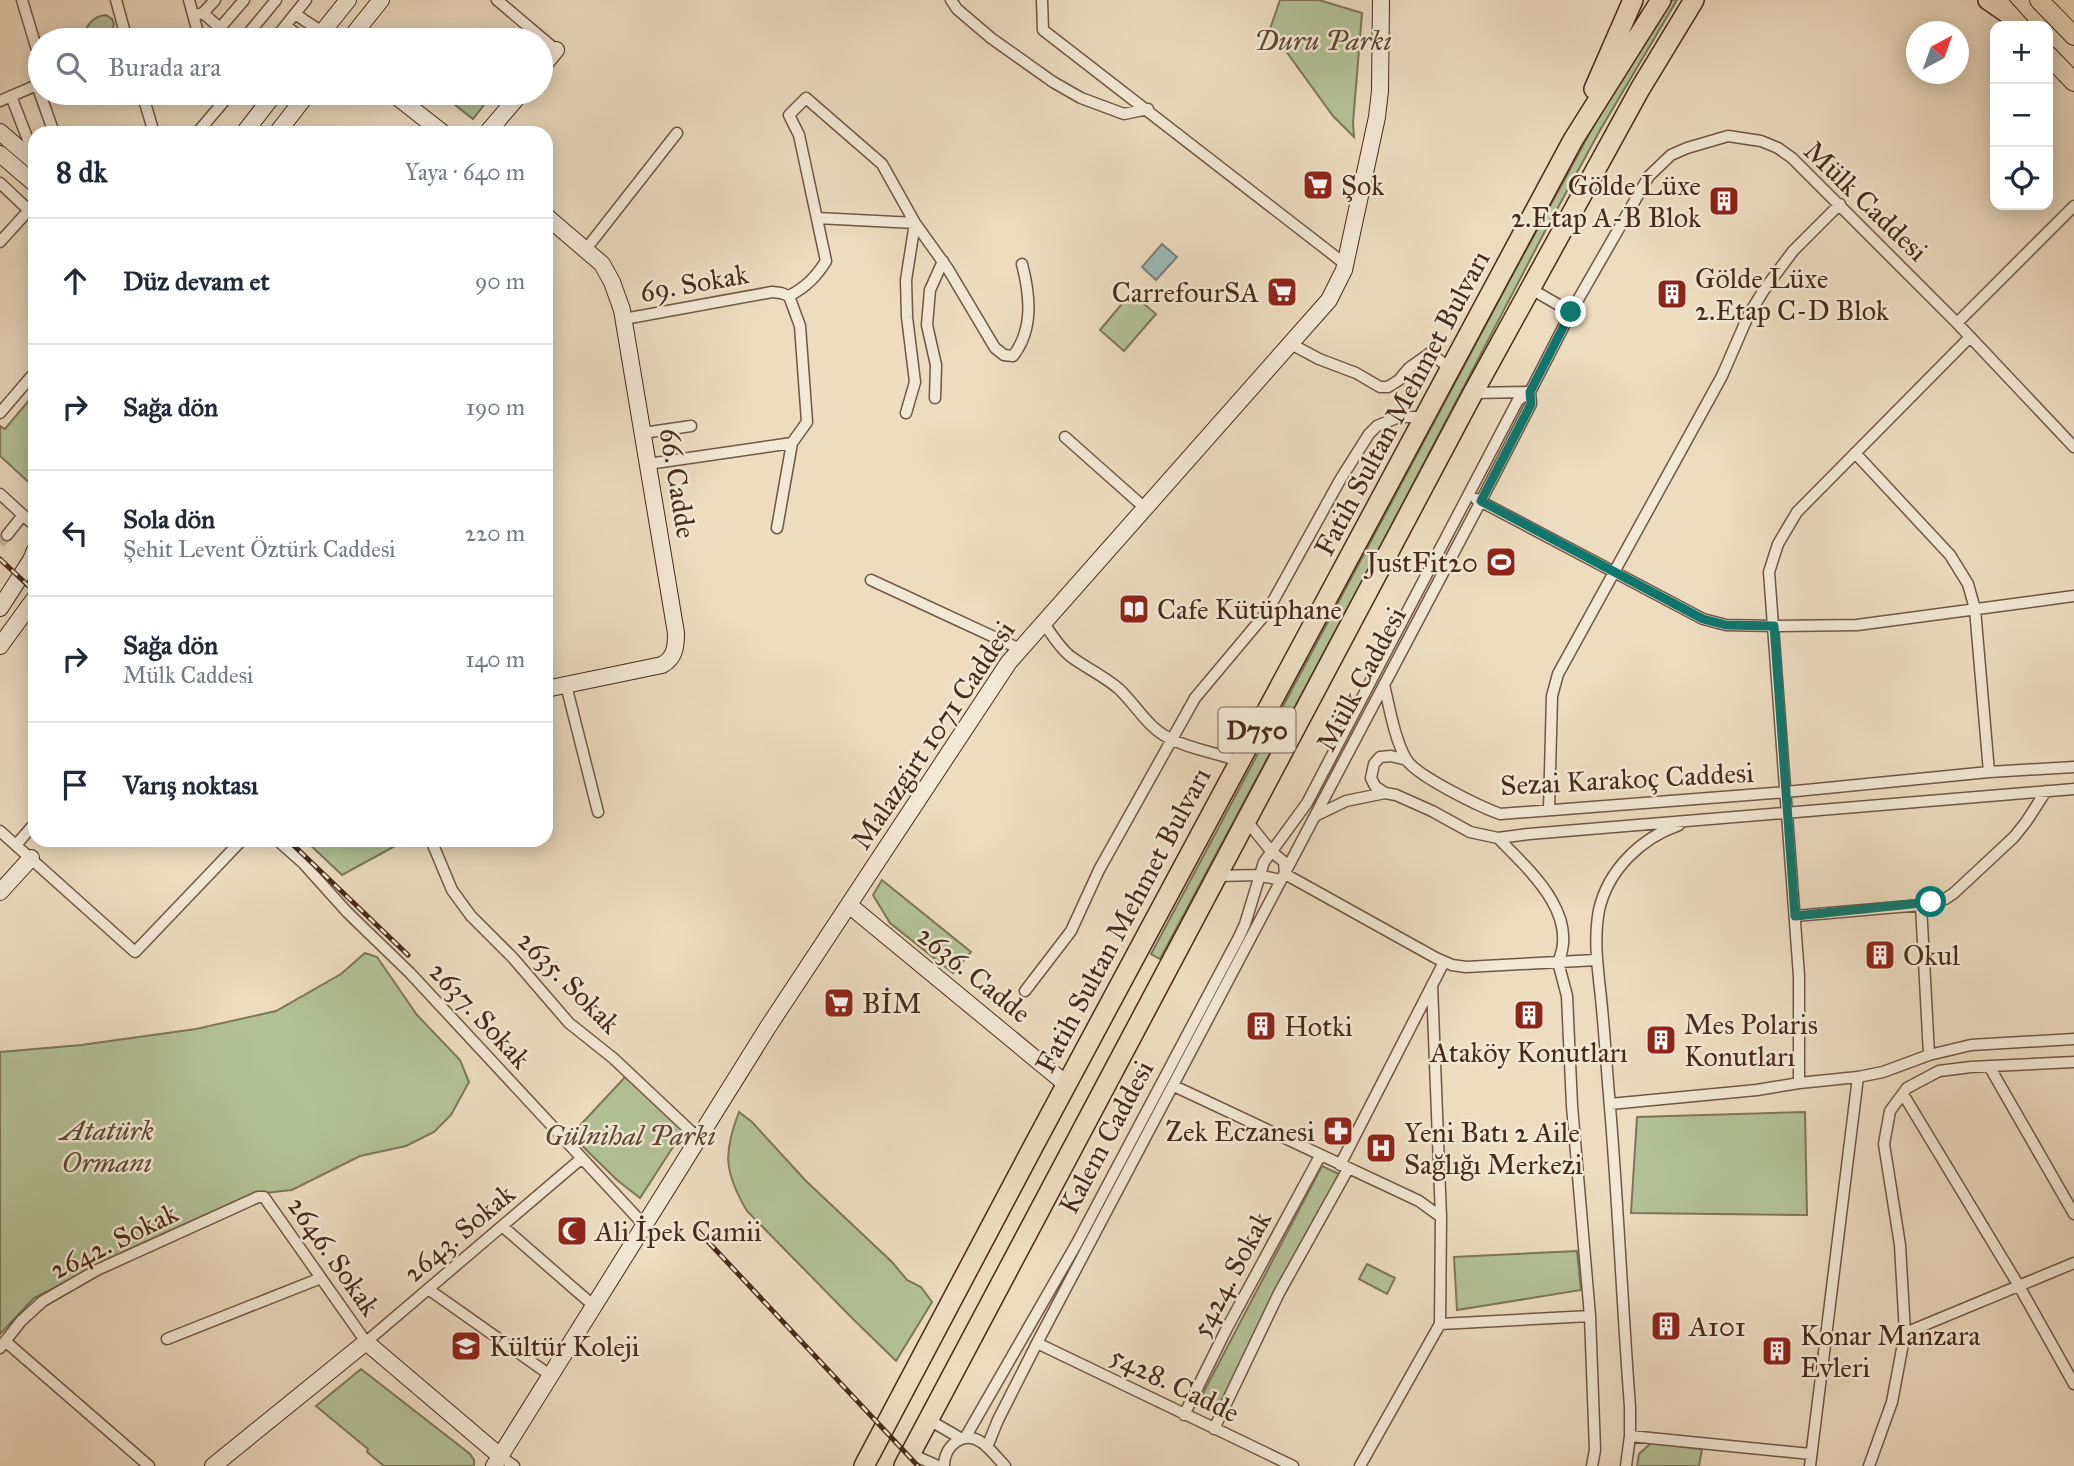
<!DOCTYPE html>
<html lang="tr">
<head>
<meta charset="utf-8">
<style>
	body { margin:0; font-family:"IM FELL Great Primer",serif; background:#f2f2f3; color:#1f2937 }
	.controls { position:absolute; right:21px; top:21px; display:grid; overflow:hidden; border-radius:14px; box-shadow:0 4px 18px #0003 }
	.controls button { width:63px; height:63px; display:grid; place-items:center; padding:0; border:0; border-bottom:2px solid #e0e1e3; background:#fff; color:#1f2937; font:35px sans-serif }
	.compass { position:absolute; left:1906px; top:21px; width:63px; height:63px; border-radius:50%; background:#fff; box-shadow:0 4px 18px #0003; rotate:41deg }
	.stop { position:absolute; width:21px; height:21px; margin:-16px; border:5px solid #0f766e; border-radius:50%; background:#fff }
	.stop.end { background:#0f766e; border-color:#fff; box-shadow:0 2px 7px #0008 }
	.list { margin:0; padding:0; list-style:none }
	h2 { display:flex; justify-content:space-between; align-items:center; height:91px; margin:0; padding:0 28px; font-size:30px }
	h2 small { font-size:23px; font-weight:400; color:#747a83 }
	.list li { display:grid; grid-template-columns:46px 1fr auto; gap:21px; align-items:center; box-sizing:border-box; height:126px; padding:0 28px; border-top:2px solid #e0e1e3 }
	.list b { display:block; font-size:26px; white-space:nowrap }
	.list p { margin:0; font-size:23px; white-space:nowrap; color:#747a83 }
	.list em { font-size:23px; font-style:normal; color:#747a83 }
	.icon { flex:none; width:38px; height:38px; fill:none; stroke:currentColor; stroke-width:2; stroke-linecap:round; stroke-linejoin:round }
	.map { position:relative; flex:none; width:2074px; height:1466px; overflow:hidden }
	.search { position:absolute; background:#fff; box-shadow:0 4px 18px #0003; left:28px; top:28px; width:525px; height:77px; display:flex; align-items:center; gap:18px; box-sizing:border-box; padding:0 24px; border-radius:38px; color:#747a83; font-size:26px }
	.panel { position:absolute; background:#fff; box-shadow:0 4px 18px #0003; left:28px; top:126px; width:525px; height:721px; border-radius:21px }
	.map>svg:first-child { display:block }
</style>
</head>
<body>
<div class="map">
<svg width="2074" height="1466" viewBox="0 0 2074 1466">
	<rect width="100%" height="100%" fill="#eddcc0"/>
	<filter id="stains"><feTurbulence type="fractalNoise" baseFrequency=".00286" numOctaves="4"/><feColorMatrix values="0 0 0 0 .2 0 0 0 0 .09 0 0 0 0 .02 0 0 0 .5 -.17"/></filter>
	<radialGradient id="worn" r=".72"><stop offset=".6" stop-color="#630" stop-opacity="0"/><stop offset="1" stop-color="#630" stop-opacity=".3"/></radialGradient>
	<path fill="#b3c296" stroke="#7e7658" stroke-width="2" d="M1280 0H1319L1362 13 1353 123 1354 137 1333 116 1270 29Z
		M1668 0H1677L1599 132 1543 235 1367 572 1160 959 1151 954 1197 868 1506 287 1593 127Z
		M106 15 112 19 114 24 110 40H82C85 28 92 16 106 15Z
		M440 93H484L490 97 473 119Z
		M1131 293 1156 314 1124 351 1100 330Z
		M35 393V488L0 456V426L5 429Z
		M305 840H406L342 875Z
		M882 880 971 952 953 973 890 923 873 895Z
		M365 953 377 957 417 1015 460 1060 469 1082 451 1115 434 1132 406 1146 360 1156 292 1190 254 1194 79 1275 34 1298 0 1334V1052L81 1045 196 1029 276 1011 341 974Z
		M627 1075 684 1130 640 1198 617 1180 571 1135Z
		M739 1112 752 1122 806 1181 892 1262 907 1280 921 1287 932 1302 896 1361 851 1317 747 1211C724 1172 723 1153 739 1112Z
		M1805 1112 1807 1215 1631 1213 1637 1117Z
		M1322 1166 1339 1174 1216 1411 1198 1403Z
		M1577 1251 1581 1290 1457 1310 1454 1257Z
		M1367 1264 1395 1278 1387 1294 1359 1279Z
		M361 1369 470 1454 474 1460V1466H384L367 1452 368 1449 316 1406Z
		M1651 1443 1702 1449 1699 1466H1637L1639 1454Z"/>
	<path fill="#9bbaba" stroke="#7a807a" stroke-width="2" d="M1162 244 1177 257 1156 280 1142 267Z"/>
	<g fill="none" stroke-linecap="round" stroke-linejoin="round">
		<path stroke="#ccb89f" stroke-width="10" stroke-dasharray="10 5" stroke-linecap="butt" d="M0 544 7 535"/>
		<g stroke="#715644" stroke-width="13">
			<path id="street" d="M22 0 40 60
				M116 0 127 40
				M189 0 200 40
				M497 0 556 50
				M951 0 957 9 991 38 1053 82 1081 98 1124 114 1148 109
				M1042 0 1043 30 1345 264
				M203 13 220 28 244 0
				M199 14 203 13 215 0
				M295 14 322 32
				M286 26 305 40
				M243 40 276 0
				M274 40 306 0
				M142 93 154 133
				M215 93 219 106
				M11 96 28 140 35 145
				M0 101 37 85 54 133
				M197 133 231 93
				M0 183 35 216
				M817 218 915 223 906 280 907 317 915 382 906 413
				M0 242 29 210
				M586 249 677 133
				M1531 289 1571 312
				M789 296C806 287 816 277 826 261L799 135 789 115 806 98 882 164 915 223 948 269 995 348 1004 355 1013 356C1034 329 1030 295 1022 264
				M624 319 772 292 781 293 789 296 800 326 807 422 792 443 777 528
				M1957 323 2074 206
				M1291 344 1319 359 1356 373 1380 387H1388L1399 380 1409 368 1430 353 1451 369
				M1473 393 1527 392
				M935 398 936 365 927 325 930 290 943 261
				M0 413 35 372
				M643 433 691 426
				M1065 437 1145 508
				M1855 453 1950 555 1968 584 1975 609 1989 772
				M648 464 792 443
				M0 494 35 526
				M1476 499 1703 619 1726 625 1774 626 1857 625 2074 596
				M7 535 23 515
				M871 580 1020 649
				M1043 622C1052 635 1059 647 1070 656 1086 668 1104 676 1119 689 1136 705 1148 728 1169 738 1191 750 1217 752 1240 762
				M566 685 598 812
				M1384 685C1390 709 1394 737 1406 759 1416 776 1481 807 1500 814L1786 792 1989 772 2074 767
				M1407 760 1391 756 1380 757 1374 764 1371 778 1375 786 1385 793 1396 795 1432 811 1470 832 1498 838 1529 834 2074 789
				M1549 810 1552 696 1558 674 1722 376 1749 314 1764 290 1793 251 1840 204
				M1315 816 1346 801 1385 793
				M1246 820 1271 851 1284 862 1285 874
				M0 831 135 952 242 840
				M1498 838C1528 869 1580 914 1558 962L1567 996 1572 1106 1590 1316 1595 1450 1592 1466
				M277 840 303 863 347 912 410 973 644 1225
				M431 840 452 890 471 916 513 958 569 1023 613 1058 698 1138
				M16 845 35 823
				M1285 874 1436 958 1452 965 1466 967 1596 960
				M1217 876 1258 875 1280 880 1285 874
				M1921 905 1929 1055
				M1795 916 1921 905 1945 899 1954 893 2014 837 2026 822 2046 791
				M1025 991 1071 931 1099 870 1195 698 1267 612 1340 480 1369 434 1377 426 1399 417H1426
				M1989 1066 2074 1214
				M1799 1083V976L1769 572 1778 544 1797 512 1970 337
				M1174 1086 1419 1201 1441 1217
				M1903 1094 2019 1286 2074 1384
				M1610 1104 1757 1090 1799 1083 1858 1077 1883 1072 1929 1055 1971 1045 2074 1039
				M1340 1165 1444 962
				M502 1226 594 1306
				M428 1289 550 1375
				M1440 1324 1590 1316
				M1905 1333 2074 1263
				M167 1339 321 1278
				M5 1341 149 1466
				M1037 1343 1293 1466
				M0 1348 21 1321 43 1301 97 1270 258 1197H264L366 1342 582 1158
				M1184 1415 1227 1328 1320 1156
				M929 1420 962 1439
				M1214 1429 1279 1293 1348 1169
				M1630 1436 1811 1454
				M965 1438 1077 1243 1239 937 1245 924 1264 862 1307 803 1518 400 1530 392 1571 312 1649 176 1671 155 1687 148 1728 136 1761 141 1778 148 1792 158 1957 323 2074 447
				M987 1447 998 1420 1037 1343 1481 501 1531 404 1530 392
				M911 1454 938 1466
				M500 1456 514 1466
				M944 1466C944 1446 963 1430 981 1442 988 1446 999 1460 1005 1466
				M1360 1466 1440 1324 1441 1217 1432 985
				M1626 1466 1630 1436V1407C1622 1303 1618 1199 1609 1095 1606 1060 1604 1024 1600 989 1597 963 1594 937 1599 910 1608 870 1641 838 1679 825
				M1810 1466 1858 1077
				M1869 1466 1892 1402 1905 1333 1900 1245 1884 1144 1890 1111 1907 1088 1939 1071 1971 1067 2074 1062"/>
		</g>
		<g stroke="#482a1b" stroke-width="18">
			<path id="secondary" d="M316 40 348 0
				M349 40 381 0
				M541 68 556 50
				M392 93 443 133
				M0 132 35 162
				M244 133 275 93
				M277 133 308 93
				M487 133 521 93
				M0 154 35 184
				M546 216 602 264 612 282 622 310 676 633C676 647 675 658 662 665L546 689
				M0 608 31 560 35 550
				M0 646 35 598
				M0 892 31 858
				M849 905 1066 1084
				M213 1466 366 1342 500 1456
				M494 1466 768 1027 1009 662 1329 300 1344 270 1377 117 1380 91 1381 0"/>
		</g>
		<g stroke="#482a1b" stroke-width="20">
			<path id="primary" d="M2039 0 2074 36
				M1999 3 2020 26
				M2048 55 2074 82"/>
		</g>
		<g stroke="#482a1b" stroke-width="22">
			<path id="highway" d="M1988 0 2007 13
				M1594 89 1633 0
				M864 1466 1034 1145 1573 140 1661 0
				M904 1466 1473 393 1640 89 1694 0"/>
		</g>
		<use href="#street" stroke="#f3e8d6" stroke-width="10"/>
		<use href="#secondary" stroke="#f3e8d6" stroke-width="16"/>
		<use href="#primary" stroke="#eddcc0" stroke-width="18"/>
		<use href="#highway" stroke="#eddcc0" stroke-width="19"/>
		<g stroke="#482a1b" stroke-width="5">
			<path id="rail" d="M0 559 35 592
				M288 840 408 955
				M698 1231 918 1466"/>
		</g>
		<use href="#rail" stroke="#f3e8d6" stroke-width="2.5" stroke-dasharray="8" stroke-linecap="butt"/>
	</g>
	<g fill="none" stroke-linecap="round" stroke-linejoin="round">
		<path stroke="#0f766e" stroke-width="9" d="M1571 312 1530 392 1531 404 1481 501 1703 619 1726 625 1774 626 1795 916 1931 902"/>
	</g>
	<defs>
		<g id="supermarket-square" transform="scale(1.575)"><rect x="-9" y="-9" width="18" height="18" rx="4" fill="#8f2418" stroke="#f3e8d6"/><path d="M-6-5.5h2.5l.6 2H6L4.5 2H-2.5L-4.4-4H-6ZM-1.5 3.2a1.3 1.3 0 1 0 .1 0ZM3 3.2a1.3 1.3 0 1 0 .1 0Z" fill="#fff"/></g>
		<g id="building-square" transform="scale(1.575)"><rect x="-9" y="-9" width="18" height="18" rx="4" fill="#8f2418" stroke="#f3e8d6"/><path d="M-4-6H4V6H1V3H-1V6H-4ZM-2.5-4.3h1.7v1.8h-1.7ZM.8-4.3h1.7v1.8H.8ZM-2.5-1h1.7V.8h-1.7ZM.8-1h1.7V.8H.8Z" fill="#fff"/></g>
		<g id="stadium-square" transform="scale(1.575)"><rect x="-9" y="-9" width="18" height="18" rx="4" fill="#8f2418" stroke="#f3e8d6"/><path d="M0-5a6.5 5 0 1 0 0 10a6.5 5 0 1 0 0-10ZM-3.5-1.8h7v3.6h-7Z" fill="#fff"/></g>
		<g id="library-square" transform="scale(1.575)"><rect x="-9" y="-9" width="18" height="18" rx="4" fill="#8f2418" stroke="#f3e8d6"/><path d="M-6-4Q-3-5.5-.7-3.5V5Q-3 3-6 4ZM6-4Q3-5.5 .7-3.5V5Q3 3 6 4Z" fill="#fff"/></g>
		<g id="pharmacy-square" transform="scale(1.575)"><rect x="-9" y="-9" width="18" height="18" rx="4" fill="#8f2418" stroke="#f3e8d6"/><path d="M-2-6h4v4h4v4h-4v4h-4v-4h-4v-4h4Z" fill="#fff"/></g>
		<g id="hospital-square" transform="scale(1.575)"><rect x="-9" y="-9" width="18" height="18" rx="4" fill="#8f2418" stroke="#f3e8d6"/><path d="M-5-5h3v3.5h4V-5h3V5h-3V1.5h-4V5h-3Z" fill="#fff"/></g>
		<g id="mosque-square" transform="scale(1.575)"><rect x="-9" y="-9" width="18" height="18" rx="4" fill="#8f2418" stroke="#f3e8d6"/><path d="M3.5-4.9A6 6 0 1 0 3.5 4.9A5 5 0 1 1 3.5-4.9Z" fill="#fff"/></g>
		<g id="school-square" transform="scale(1.575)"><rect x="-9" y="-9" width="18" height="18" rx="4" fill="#8f2418" stroke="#f3e8d6"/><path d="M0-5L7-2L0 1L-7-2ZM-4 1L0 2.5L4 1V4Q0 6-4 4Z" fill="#fff"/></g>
	</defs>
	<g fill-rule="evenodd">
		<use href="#supermarket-square" x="1318" y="185"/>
		<use href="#building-square" x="1724" y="201"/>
		<use href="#supermarket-square" x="1282" y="292"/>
		<use href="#building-square" x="1672" y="294"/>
		<use href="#stadium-square" x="1501" y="562"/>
		<use href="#library-square" x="1134" y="609"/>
		<use href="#building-square" x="1880" y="955"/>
		<use href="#supermarket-square" x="839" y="1003"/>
		<use href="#building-square" x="1529" y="1015"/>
		<use href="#building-square" x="1261" y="1026"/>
		<use href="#building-square" x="1661" y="1040"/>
		<use href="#pharmacy-square" x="1338" y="1131"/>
		<use href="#hospital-square" x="1381" y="1148"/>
		<use href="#mosque-square" x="572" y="1231"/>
		<use href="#building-square" x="1666" y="1326"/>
		<use href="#school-square" x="466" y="1346"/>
		<use href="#building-square" x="1777" y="1351"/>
	</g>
	<g text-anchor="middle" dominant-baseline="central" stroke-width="5" stroke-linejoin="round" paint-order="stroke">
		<rect fill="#f3e8d6" stroke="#7b6353" stroke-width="2" x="1218.5" y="707.5" width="77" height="45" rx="5"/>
		<g font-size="26" font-weight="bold" fill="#482a1b">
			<text x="1257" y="730">D750</text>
		</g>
		<g font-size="28" font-style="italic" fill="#5d4834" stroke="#f3e8d6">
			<text x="1323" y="40">Duru Parkı</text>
			<text x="107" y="1130">Atatürk<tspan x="107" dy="32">Ormanı</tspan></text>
			<text x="630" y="1135">Gülnihal Parkı</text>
		</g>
		<g font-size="28" fill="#482a1b" stroke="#f3e8d6" text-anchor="start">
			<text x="1341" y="185">Şok</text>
			<text x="1701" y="185" text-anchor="end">Gölde Lüxe<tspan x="1701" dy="32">2.Etap A-B Blok</tspan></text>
			<text x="1695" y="278">Gölde Lüxe<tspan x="1695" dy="32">2.Etap C-D Blok</tspan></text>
			<text x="1259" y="292" text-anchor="end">CarrefourSA</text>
			<text x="1478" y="562" text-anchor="end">JustFit20</text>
			<text x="1157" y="609">Cafe Kütüphane</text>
			<text x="1903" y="955">Okul</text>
			<text x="862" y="1003">BİM</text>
			<text x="1684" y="1024">Mes Polaris<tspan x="1684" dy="32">Konutları</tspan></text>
			<text x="1284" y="1026">Hotki</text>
			<text x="1529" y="1052" text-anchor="middle">Ataköy Konutları</text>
			<text x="1315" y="1131" text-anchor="end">Zek Eczanesi</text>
			<text x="1404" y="1132">Yeni Batı 2 Aile<tspan x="1404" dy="32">Sağlığı Merkezi</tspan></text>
			<text x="595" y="1231">Ali İpek Camii</text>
			<text x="1689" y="1326">A101</text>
			<text x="1800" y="1335">Konar Manzara<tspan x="1800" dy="32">Evleri</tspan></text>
			<text x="489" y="1346">Kültür Koleji</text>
		</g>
		<g font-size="28" fill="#482a1b" stroke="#f3e8d6">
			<text transform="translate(1866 201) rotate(44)">Mülk Caddesi</text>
			<text transform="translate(694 283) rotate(-10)">69. Sokak</text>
			<text transform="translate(1402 403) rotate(-62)">Fatih Sultan Mehmet Bulvarı</text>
			<text transform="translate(678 483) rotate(81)">66. Cadde</text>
			<text transform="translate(1361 679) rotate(-62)">Mülk Caddesi</text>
			<text transform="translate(933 735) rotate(-56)">Malazgirt 1071 Caddesi</text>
			<text transform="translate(1627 779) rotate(-3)">Sezai Karakoç Caddesi</text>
			<text transform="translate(1123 920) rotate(-62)">Fatih Sultan Mehmet Bulvarı</text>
			<text transform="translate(974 974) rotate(39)">2636. Cadde</text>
			<text transform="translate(569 982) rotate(45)">2635. Sokak</text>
			<text transform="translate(480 1015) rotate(47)">2637. Sokak</text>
			<text transform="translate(1106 1137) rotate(-62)">Kalem Caddesi</text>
			<text transform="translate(459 1233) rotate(-40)">2643. Sokak</text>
			<text transform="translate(114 1241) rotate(-26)">2642. Sokak</text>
			<text transform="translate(334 1256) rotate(55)">2646. Sokak</text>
			<text transform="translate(1231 1274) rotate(-62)">5424. Sokak</text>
			<text transform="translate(1175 1384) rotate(26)">5428. Cadde</text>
		</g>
	</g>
	<rect width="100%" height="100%" filter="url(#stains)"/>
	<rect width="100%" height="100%" fill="url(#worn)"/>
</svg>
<div class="controls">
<button>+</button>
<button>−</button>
<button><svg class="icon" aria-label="locate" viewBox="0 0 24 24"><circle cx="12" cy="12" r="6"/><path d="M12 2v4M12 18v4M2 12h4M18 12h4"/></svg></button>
</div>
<svg class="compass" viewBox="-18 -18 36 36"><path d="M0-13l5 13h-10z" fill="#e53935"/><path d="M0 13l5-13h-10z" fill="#747a83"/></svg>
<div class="stop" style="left:1931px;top:902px"></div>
<div class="stop end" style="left:1571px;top:312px"></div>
<div class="search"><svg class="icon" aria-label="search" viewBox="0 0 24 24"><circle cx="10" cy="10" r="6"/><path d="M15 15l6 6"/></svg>Burada ara</div>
<section class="panel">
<h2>8 dk<small>Yaya · 640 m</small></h2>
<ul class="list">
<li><svg class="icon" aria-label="ahead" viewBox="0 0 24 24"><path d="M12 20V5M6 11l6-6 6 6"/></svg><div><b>Düz devam et</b></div><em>90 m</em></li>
<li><svg class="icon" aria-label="right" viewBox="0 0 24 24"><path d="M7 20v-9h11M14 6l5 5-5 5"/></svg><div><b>Sağa dön</b></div><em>190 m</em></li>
<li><svg class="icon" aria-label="left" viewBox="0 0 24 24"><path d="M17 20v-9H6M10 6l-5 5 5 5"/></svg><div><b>Sola dön</b><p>Şehit Levent Öztürk Caddesi</p></div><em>220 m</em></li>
<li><svg class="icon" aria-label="right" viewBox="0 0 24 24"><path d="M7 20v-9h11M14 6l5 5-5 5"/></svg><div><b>Sağa dön</b><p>Mülk Caddesi</p></div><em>140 m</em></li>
<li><svg class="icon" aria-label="arrive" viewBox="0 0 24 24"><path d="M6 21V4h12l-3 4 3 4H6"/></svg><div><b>Varış noktası</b></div></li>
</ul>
</section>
</div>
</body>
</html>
